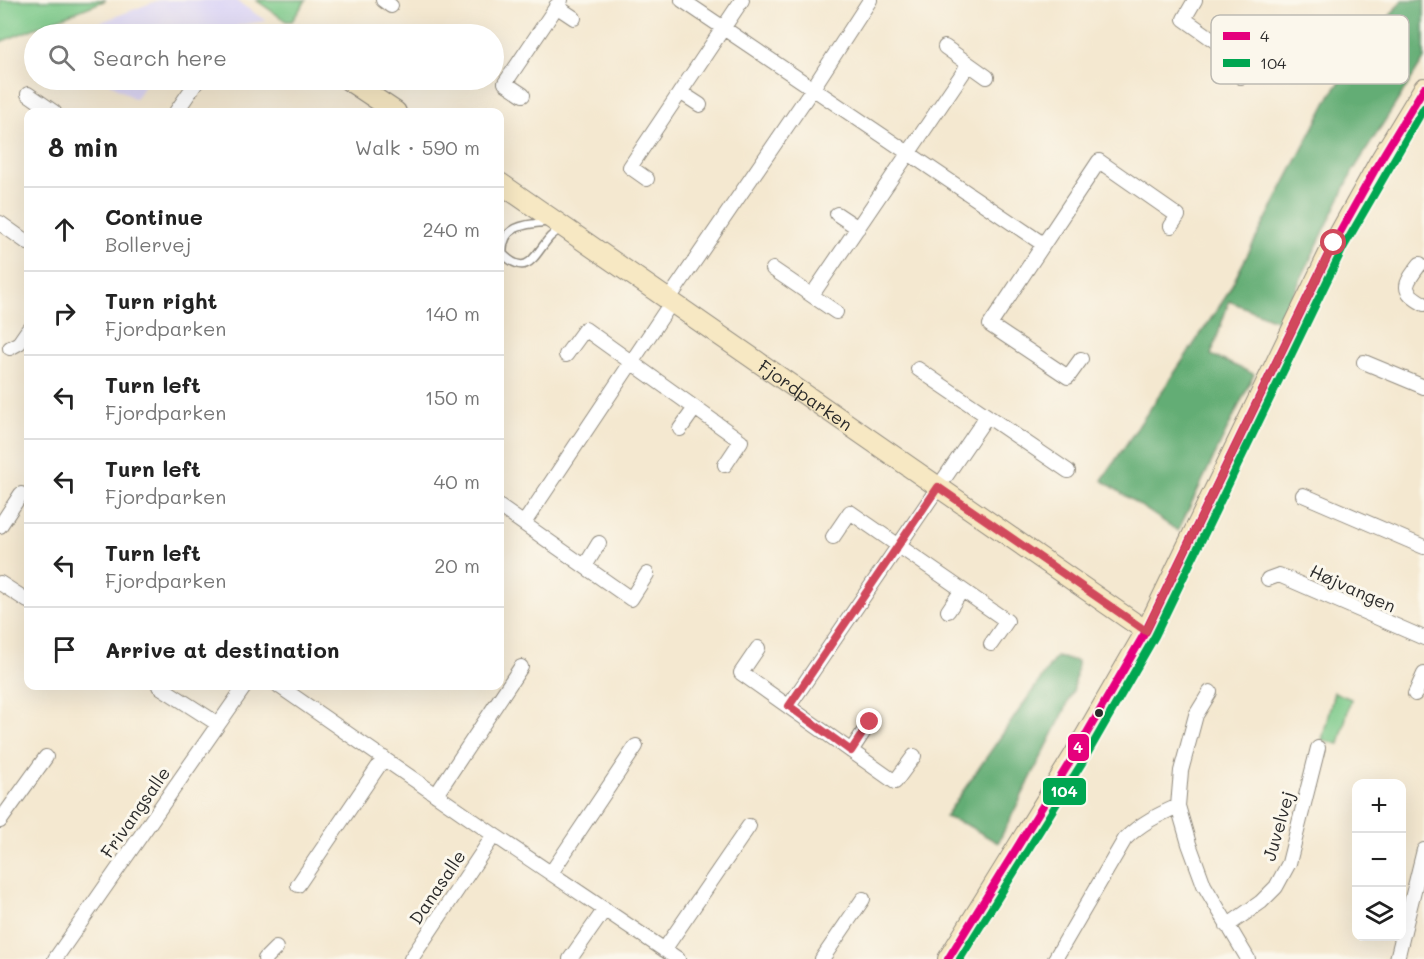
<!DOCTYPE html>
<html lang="en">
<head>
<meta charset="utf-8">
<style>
	body { margin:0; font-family:Mali,sans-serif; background:#f6f6f6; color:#222 }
	.controls { position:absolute; right:18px; bottom:18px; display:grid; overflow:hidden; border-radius:12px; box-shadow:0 6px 24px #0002 }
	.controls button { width:54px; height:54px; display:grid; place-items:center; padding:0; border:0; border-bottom:2px solid #e0e0e0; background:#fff; color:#222; font:30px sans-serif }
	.stop { position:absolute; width:18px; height:18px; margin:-14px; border:4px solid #d1495b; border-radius:50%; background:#fff }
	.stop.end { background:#d1495b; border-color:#fff; box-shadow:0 2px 6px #0008 }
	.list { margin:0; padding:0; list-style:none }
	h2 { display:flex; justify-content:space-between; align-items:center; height:78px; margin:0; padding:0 24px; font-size:26px }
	h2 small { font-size:20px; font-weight:400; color:#767676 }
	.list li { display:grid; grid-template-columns:39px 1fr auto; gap:18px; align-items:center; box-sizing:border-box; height:84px; padding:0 24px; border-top:2px solid #e0e0e0 }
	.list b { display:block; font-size:22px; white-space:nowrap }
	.list p { margin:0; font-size:20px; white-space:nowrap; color:#767676 }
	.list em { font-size:20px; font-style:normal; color:#767676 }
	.icon { flex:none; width:33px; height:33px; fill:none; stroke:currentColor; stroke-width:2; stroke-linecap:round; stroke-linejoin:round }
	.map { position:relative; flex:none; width:1424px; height:959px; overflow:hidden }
	.search { position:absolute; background:#fff; box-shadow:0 6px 24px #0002; left:24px; top:24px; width:480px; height:66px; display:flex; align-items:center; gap:15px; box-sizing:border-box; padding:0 21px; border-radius:33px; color:#767676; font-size:22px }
	.panel { position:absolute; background:#fff; box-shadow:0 6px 24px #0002; left:24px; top:108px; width:480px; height:582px; border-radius:12px }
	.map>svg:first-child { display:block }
</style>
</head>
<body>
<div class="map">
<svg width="1424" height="959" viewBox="0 0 1424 959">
	<rect width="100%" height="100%" fill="#fbf7ec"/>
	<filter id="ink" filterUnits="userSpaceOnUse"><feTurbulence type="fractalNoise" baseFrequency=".0167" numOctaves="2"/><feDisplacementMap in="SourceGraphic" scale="12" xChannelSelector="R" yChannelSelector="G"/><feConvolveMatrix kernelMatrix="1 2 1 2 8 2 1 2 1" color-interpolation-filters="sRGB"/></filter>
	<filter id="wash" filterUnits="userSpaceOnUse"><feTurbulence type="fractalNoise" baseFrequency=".008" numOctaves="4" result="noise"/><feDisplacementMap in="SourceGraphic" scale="24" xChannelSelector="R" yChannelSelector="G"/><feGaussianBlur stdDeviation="1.35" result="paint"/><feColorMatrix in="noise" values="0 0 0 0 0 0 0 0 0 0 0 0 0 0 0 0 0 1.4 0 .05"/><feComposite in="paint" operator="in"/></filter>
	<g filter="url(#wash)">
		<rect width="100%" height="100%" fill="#f4e8d0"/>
		<path fill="#dcd5f6" d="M159 0H235L266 21 240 25 223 34H70Z
			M105 80H148L135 99Z"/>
		<path fill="#7bc989" stroke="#537a5a" stroke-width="1.5" d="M0 0H106L0 42Z
			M256 0H306L292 21H286Z
			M1334 692 1351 699 1339 744 1322 740Z"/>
		<path fill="#64ad75" stroke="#486c50" stroke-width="1.5" d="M1402 0H1424V59L1353 171 1280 322 1229 301 1211 355 1254 374 1178 531 1102 480 1225 298 1331 94Z
			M1056 657 1078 661 1074 688 1064 712 998 843 967 825 945 817Z"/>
	</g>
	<g filter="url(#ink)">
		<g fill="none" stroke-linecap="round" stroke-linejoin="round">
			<g stroke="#908a7e" stroke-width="10">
				<path id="lane" d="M549 222C526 224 501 225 503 254 528 279 534 255 550 237 553 234 557 231 561 229"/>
			</g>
			<g stroke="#908a7e" stroke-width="16">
				<path id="street" d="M383 0 391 6
					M682 0 1043 244
					M1195 0 1184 19 1249 65 1241 77
					M556 6 574 18
					M240 34 260 31 281 34
					M945 47 987 77
					M680 92 700 105
					M28 94 54 112
					M523 95 505 83 561 0
					M176 112 198 80
					M647 179 630 167 742 0
					M837 214 858 228
					M0 223 28 243
					M1420 264C1405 284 1399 290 1424 304
					M773 269 836 312
					M812 295 969 64
					M668 300 813 88 870 0
					M10 348 19 343 28 330
					M566 355 585 329 741 441 725 465
					M1081 359 1068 377 990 325 1099 161 1178 216 1171 226
					M1364 362 1424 387
					M918 369 1068 471
					M680 429 695 408
					M1303 495 1424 547
					M500 507 631 599 647 574
					M524 523 671 303
					M0 526 21 494
					M833 537 850 512 1007 621 991 644
					M585 566 599 543
					M1268 579 1279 575 1424 638
					M0 583 28 601
					M948 611 962 590
					M758 648 741 673 895 782 914 756
					M159 686 218 724
					M279 686 494 835 678 959
					M1210 692 1196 715 1181 771 1178 806 1189 844 1204 885 1248 959
					M1415 694 1424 674
					M789 706 987 416
					M851 751 870 722
					M436 795 521 667
					M0 821 46 757
					M551 873 636 746
					M298 885 384 758
					M1227 926 1261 902 1276 887 1289 863 1318 748
					M664 950 749 826
					M55 959 245 686
					M265 959 276 948
					M411 959 494 835
					M570 959 605 909
					M822 959 863 899
					M1055 959 1125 839C1141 823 1158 815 1178 806
					M1397 959 1424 850"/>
			</g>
			<g stroke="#908a7e" stroke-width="22">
				<g id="secondary">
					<path d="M348 80 396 112"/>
					<path id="s1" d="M500 183 1146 631"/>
					<path d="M948 959 1073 757 1146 631 1334 243 1378 164 1424 88"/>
				</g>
			</g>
			<use href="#lane" stroke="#fff" stroke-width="7"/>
			<use href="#street" stroke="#fff" stroke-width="14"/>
			<use href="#secondary" stroke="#f7e8c3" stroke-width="20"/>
			<g stroke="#fbf7ec" stroke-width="12">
				<path id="bus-1" d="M948 959 1073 757 1146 631 1334 243 1378 164 1424 88"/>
			</g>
			<g stroke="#fbf7ec" stroke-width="12">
				<path id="bus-2" d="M960 959 1082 763 1155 636 1343 248 1424 108"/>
			</g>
			<use href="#bus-1" stroke="#e5007d" stroke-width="8"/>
			<use href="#bus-2" stroke="#00a651" stroke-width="8"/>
		</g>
	</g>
	<g fill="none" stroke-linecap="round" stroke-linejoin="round" filter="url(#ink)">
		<path stroke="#d1495b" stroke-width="8" d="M870 722 851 751 789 706 938 487 1146 631 1334 243"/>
	</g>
	<circle fill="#2b2b2b" stroke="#fbf7ec" stroke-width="2" cx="1099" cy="713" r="5"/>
	<g text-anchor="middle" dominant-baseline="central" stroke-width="6" stroke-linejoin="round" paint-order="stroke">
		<g font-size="18" fill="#2b2b2b" stroke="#fbf7ec">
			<text stroke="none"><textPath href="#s1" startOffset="372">Fjordparken</textPath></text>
			<text transform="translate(1353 588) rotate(24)">Højvangen</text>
			<text transform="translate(135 812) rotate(-55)">Frivangsalle</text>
			<text transform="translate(1278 826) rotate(-74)">Juvelvej</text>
			<text transform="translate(437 887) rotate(-56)">Danasalle</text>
		</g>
	</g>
	<rect x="1211" y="15" width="198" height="69" rx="9" fill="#fbf7ec" stroke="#bdbab2" stroke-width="1.5"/>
	<rect x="1223" y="32" width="27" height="8" fill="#e5007d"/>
	<rect x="1223" y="59" width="27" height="8" fill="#00a651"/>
	<g font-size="16" fill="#2b2b2b">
		<text x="1260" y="42">4</text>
		<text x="1260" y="69">104</text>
	</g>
	<g stroke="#fbf7ec" stroke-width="2">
		<rect x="1067" y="733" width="23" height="29" rx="6" fill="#e5007d"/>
		<rect x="1042" y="777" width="45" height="29" rx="6" fill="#00a651"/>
	</g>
	<g font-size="16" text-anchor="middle" font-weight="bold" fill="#fff">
		<text x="1078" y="753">4</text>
		<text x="1064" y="797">104</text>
	</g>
</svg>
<div class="controls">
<button>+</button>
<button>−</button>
<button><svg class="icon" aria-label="layers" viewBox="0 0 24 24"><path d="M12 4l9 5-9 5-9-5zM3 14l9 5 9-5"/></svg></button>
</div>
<div class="stop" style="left:1334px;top:243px"></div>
<div class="stop end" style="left:870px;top:722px"></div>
<div class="search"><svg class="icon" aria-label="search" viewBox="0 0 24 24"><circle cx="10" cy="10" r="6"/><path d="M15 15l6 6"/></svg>Search here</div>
<section class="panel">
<h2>8 min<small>Walk · 590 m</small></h2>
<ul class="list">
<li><svg class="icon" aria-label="ahead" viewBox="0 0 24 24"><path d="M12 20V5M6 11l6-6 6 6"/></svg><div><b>Continue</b><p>Bollervej</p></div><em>240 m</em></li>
<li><svg class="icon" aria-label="right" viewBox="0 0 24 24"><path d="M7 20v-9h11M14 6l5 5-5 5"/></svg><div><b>Turn right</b><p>Fjordparken</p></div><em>140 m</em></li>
<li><svg class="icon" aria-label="left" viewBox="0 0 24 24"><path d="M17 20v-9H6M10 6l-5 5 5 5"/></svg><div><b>Turn left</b><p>Fjordparken</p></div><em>150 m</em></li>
<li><svg class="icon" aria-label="left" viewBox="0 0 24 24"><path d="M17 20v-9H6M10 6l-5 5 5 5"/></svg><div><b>Turn left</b><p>Fjordparken</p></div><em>40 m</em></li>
<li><svg class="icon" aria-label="left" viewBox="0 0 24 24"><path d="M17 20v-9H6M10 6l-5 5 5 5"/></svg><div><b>Turn left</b><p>Fjordparken</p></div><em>20 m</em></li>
<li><svg class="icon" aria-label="arrive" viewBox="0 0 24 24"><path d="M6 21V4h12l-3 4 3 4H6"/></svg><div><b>Arrive at destination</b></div></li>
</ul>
</section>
</div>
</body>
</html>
